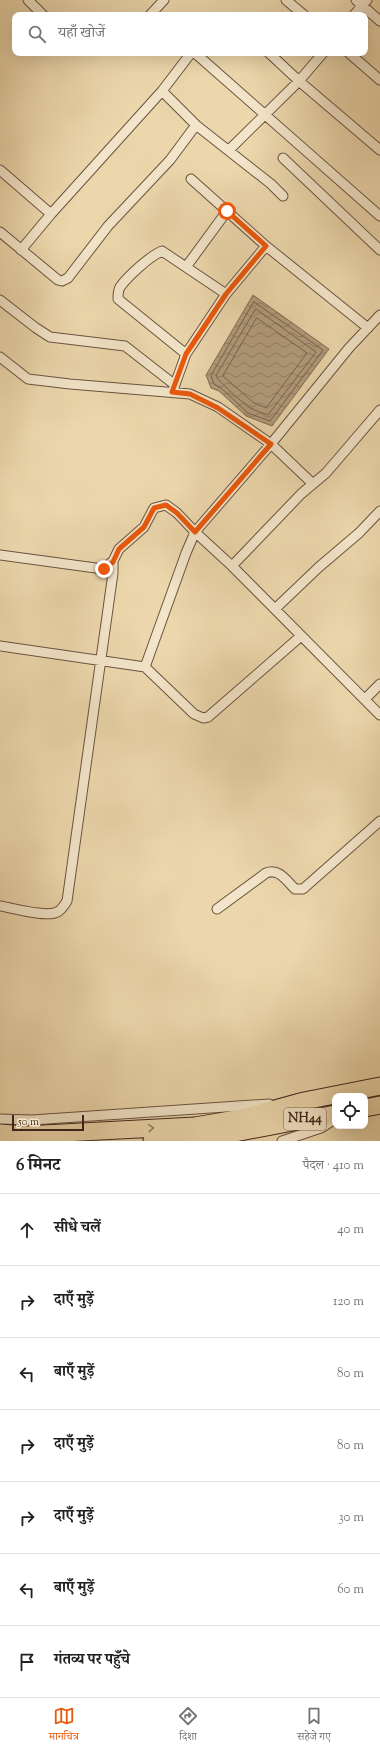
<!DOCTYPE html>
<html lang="hi">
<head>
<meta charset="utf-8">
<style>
	body { margin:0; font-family:"Sorts Mill Goudy","Noto Serif Devanagari",serif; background:#f6f6f6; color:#202124 }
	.controls { position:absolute; right:12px; bottom:12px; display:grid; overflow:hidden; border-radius:8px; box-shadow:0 4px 16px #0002 }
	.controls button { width:36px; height:36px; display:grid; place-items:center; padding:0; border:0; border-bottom:1px solid #e0e0e0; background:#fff; color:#202124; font:20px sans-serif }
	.scale { position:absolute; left:12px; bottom:10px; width:72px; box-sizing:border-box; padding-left:4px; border:2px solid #3f271d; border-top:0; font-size:11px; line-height:14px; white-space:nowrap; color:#3f271d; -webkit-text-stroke:3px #f3e5c9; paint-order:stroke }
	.stop { position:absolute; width:12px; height:12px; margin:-9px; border:3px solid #ea580c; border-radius:50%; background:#fff }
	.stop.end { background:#ea580c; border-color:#fff; box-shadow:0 1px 4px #0008 }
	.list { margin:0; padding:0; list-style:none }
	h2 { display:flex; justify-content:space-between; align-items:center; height:52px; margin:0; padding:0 16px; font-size:17px }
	h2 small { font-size:13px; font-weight:400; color:#757577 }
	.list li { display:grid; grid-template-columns:26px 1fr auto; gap:12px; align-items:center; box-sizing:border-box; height:72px; padding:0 16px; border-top:1px solid #e0e0e0 }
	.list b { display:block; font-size:15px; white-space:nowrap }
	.list em { font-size:13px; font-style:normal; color:#757577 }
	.icon { flex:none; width:22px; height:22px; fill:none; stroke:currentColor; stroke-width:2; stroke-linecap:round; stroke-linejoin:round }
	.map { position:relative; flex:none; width:380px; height:1141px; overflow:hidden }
	.search { position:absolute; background:#fff; box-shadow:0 4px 16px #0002; left:12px; right:12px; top:12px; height:44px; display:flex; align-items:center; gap:10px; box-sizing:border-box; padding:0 14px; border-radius:8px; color:#757577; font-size:15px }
	.sheet { height:556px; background:#fff }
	nav { display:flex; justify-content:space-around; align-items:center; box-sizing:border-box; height:56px; border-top:1px solid #e0e0e0; background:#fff; font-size:11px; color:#757577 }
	nav a { display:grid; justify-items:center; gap:2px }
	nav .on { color:#ea580c }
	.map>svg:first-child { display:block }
</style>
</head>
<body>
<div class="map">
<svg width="380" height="1141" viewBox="0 0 380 1141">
	<defs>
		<pattern id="water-waves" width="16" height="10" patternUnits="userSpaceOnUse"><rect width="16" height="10" fill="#b19b7b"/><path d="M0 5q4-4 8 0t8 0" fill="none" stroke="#917e64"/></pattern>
	</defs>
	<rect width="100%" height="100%" fill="#ecd7ac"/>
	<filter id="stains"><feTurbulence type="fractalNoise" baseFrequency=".005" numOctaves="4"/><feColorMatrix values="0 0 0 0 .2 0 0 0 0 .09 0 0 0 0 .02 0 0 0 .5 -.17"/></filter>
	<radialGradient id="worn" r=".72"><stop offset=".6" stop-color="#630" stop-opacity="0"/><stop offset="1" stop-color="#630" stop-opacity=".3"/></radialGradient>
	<path fill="url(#water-waves)" stroke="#836d55" d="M253 295 329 349 272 426 246 416 219 391 211 388 206 375Z"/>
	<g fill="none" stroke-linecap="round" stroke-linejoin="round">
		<path stroke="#78614c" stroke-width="1" d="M254 302 323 350 270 421 248 413 221 388 214 384 211 376Z
			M256 309 316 352 268 415C263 413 256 411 250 408 245 405 217 380 216 376Z
			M257 318 307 353 266 408 254 403 223 376Z"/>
		<g stroke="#6a5341" stroke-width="11">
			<path id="street" d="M28 0 43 15
				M286 0 304 15
				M356 0 380 21
				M150 15 164 0
				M354 15 367 0
				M195 53 380 216
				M269 53 299 81 380 150
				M349 53 380 80
				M162 91 196 125 271 184 283 196
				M229 150 299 81 323 53
				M283 158 380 250
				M0 170 51 214
				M191 179 266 246 368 328
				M0 232 58 280 62 281 68 278 108 226 170 160 196 125
				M21 250 51 214 162 91 191 53
				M186 267 227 211
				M0 300 36 328 50 337 125 346 175 385
				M380 315 349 348 271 444 195 532 232 566 380 715
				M186 354 118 299C118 294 118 291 120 287 128 276 150 256 162 251L226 294
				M0 357 28 379 70 384 190 394 218 407 271 444 313 484
				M173 390 186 354 226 294 266 246
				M0 555 103 569 113 561 119 549 144 527 154 508 166 505 177 513 195 532 186 553 145 667
				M232 566 301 494 326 473 380 410
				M275 609 319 567 359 533 380 511
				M0 646 145 667 194 714 203 718 208 717 301 636
				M365 699 380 684
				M0 906C13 908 48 919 59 911 62 909 65 904 67 901L113 573V561
				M217 909 266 873C279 868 286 880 295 889H303L380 821
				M0 1119 32 1120 269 1104
				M282 1141 321 1128 335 1119"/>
		</g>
		<g stroke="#3f271d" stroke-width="19">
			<path id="highway" d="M365 1108 380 1105
				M0 1133 25 1135 195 1126 242 1118 304 1101 380 1086
				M152 1141 208 1138 335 1114"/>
		</g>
		<use href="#street" stroke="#f3e5c9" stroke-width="9"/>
		<use href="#highway" stroke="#ecd7ac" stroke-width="17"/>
	</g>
	<defs><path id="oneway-chevron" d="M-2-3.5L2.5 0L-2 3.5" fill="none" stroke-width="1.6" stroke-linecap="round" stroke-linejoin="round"/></defs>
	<use stroke="#967f64" href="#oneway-chevron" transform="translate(151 1128) rotate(-3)"/>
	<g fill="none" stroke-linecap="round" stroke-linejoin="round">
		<path stroke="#ea580c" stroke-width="5" d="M104 569 113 562 119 549 144 527 154 508 166 505 177 513 195 532 271 444 218 408 190 394 172 392 186 354 226 294 266 246 227 211"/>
	</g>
	<g text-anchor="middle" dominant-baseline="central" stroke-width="3.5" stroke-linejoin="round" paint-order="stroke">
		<rect fill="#f3e5c9" stroke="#756051" stroke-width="1" x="284" y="1108" width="42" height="22" rx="3"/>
		<g font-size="13" font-weight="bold" fill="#3f271d">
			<text x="305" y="1119">NH44</text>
		</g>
	</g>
	<rect width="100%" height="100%" filter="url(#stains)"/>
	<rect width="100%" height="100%" fill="url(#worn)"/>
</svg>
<div class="controls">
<button><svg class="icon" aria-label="locate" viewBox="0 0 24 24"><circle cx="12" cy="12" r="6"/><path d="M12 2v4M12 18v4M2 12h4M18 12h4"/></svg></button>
</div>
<div class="scale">50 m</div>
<div class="stop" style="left:227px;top:211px"></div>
<div class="stop end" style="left:104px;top:569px"></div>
<div class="search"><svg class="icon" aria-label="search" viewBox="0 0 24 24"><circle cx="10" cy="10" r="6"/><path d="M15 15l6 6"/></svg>यहाँ खोजें</div>
</div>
<section class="sheet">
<h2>6 मिनट<small>पैदल · 410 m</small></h2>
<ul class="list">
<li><svg class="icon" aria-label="ahead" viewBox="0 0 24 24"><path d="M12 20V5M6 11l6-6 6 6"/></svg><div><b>सीधे चलें</b></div><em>40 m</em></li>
<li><svg class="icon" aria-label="right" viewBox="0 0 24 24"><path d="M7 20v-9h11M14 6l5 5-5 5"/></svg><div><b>दाएँ मुड़ें</b></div><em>120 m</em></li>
<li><svg class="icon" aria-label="left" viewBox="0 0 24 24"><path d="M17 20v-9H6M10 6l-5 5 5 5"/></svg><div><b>बाएँ मुड़ें</b></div><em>80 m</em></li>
<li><svg class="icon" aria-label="right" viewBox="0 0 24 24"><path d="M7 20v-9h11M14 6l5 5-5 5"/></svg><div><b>दाएँ मुड़ें</b></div><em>80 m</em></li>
<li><svg class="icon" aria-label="right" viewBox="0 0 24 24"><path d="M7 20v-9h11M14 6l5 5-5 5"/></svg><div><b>दाएँ मुड़ें</b></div><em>30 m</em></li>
<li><svg class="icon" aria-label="left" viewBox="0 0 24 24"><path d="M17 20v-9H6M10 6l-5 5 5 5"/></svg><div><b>बाएँ मुड़ें</b></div><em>60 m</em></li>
<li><svg class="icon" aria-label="arrive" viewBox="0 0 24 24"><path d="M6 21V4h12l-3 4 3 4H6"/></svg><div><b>गंतव्य पर पहुँचे</b></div></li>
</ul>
</section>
<nav>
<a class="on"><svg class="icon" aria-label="map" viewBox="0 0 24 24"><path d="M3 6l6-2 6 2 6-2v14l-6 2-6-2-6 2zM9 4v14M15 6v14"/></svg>मानचित्र</a>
<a><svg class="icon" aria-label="directions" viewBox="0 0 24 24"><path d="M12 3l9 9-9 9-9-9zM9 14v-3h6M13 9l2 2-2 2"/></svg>दिशा</a>
<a><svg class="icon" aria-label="saved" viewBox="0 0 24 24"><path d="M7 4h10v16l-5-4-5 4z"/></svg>सहेजे गए</a>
</nav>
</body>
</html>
